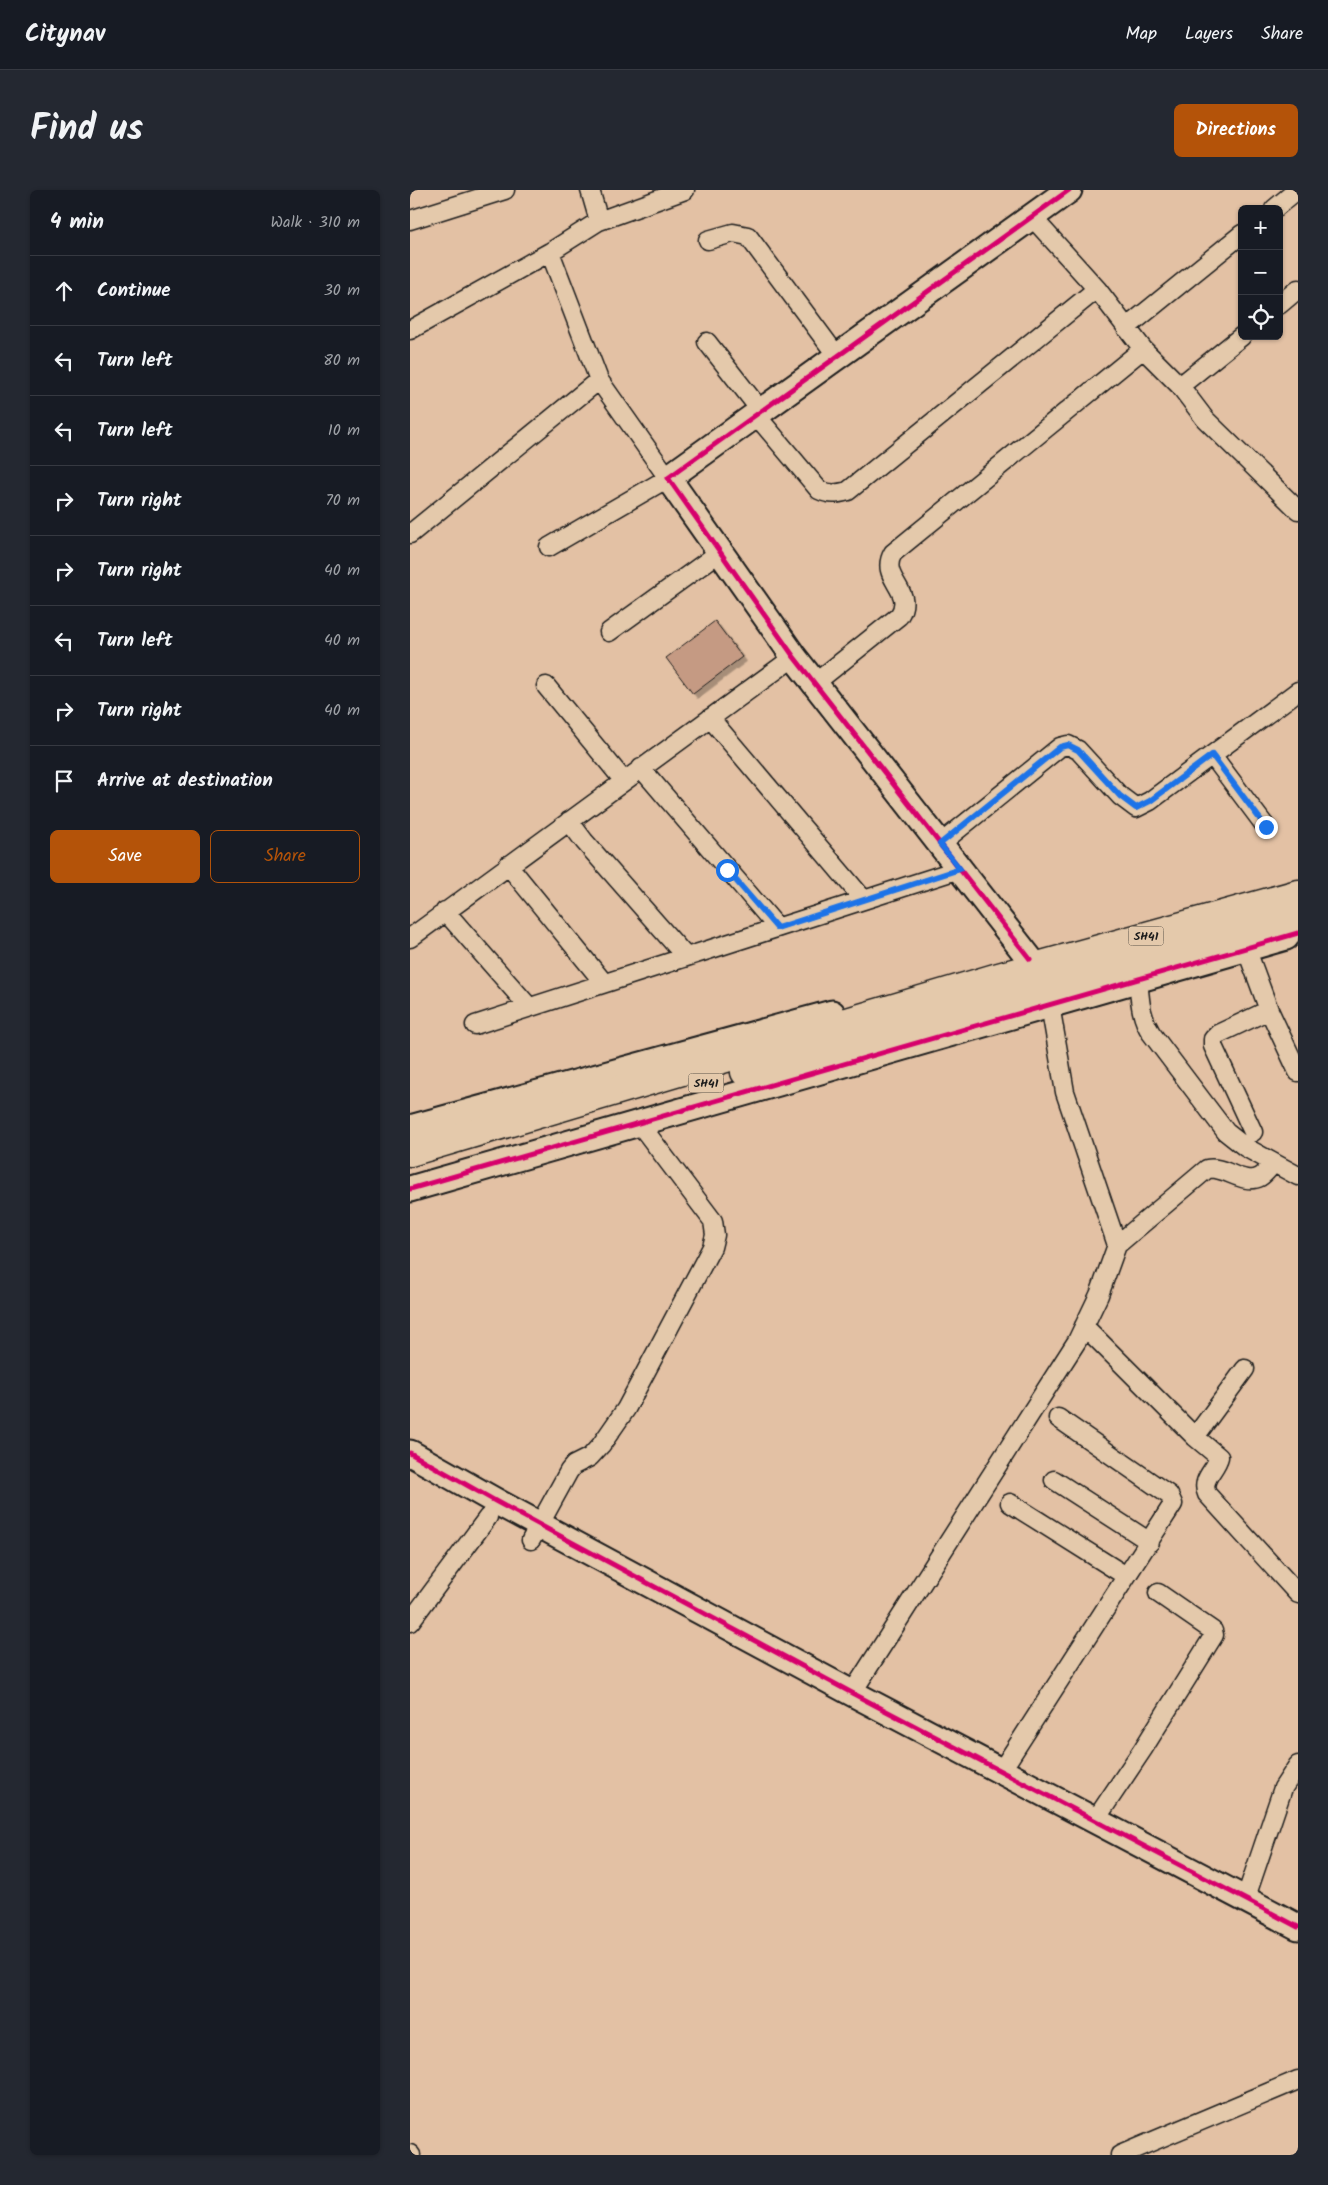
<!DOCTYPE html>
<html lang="en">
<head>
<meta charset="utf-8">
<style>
	body { margin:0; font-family:Kalam,sans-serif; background:#242831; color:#f1f3f6 }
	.controls { position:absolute; right:15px; top:15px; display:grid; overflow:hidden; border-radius:8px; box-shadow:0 1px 4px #0004 }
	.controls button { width:45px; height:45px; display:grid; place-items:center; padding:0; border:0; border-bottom:1px solid #363941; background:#171b24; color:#f1f3f6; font:25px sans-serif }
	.stop { position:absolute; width:15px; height:15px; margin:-11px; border:4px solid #1a73e8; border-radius:50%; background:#fff }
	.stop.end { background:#1a73e8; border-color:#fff; box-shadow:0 1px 5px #0008 }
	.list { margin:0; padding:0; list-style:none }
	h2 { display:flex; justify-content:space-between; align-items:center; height:65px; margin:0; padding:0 20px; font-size:21px }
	h2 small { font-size:16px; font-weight:400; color:#9ea1a6 }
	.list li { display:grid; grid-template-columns:32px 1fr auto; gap:15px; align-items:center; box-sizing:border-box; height:70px; padding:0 20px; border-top:1px solid #363941 }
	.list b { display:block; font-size:19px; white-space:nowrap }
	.list em { font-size:16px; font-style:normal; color:#9ea1a6 }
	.actions { display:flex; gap:10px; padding:15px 20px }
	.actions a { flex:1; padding:11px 0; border:1px solid #b45309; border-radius:8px; text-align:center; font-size:18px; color:#b45309 }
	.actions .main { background:#b45309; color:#fff }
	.icon { flex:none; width:28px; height:28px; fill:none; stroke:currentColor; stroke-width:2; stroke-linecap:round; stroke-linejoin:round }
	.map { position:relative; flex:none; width:888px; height:1965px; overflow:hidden; border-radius:8px }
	header { display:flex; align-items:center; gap:30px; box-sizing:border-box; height:70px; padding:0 25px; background:#171b24; border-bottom:1px solid #363941 }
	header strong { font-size:24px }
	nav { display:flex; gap:28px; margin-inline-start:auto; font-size:18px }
	.intro { display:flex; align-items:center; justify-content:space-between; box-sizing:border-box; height:120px; padding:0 30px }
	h1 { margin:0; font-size:35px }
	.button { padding:12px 22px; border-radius:8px; background:#b45309; color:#fff; font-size:18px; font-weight:700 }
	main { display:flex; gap:30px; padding:0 30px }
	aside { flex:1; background:#171b24; border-radius:8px; box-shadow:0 1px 4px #0004 }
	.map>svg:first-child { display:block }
</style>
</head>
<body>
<header>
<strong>Citynav</strong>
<nav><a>Map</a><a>Layers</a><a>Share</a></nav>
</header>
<div class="intro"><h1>Find us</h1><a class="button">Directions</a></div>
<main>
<aside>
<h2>4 min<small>Walk · 310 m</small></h2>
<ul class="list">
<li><svg class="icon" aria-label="ahead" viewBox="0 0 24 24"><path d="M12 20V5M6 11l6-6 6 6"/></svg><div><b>Continue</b></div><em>30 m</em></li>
<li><svg class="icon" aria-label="left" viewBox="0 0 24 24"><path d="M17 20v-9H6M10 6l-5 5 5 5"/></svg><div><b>Turn left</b></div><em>80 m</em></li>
<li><svg class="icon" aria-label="left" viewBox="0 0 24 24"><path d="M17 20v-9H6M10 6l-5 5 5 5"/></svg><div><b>Turn left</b></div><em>10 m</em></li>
<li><svg class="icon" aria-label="right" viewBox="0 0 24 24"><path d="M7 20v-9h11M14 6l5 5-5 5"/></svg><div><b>Turn right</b></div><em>70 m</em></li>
<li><svg class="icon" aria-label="right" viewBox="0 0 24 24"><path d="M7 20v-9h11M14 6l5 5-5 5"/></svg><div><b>Turn right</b></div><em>40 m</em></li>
<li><svg class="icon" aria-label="left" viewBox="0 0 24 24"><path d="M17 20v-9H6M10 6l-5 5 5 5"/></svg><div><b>Turn left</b></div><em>40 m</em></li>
<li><svg class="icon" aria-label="right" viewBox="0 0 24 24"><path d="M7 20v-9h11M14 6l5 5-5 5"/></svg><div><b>Turn right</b></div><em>40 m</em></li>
<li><svg class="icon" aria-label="arrive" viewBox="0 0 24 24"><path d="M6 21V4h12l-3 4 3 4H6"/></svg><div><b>Arrive at destination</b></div></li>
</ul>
<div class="actions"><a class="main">Save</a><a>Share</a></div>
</aside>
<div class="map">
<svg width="888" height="1965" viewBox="0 0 888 1965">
	<defs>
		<filter id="shadow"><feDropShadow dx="4.5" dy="4.5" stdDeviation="0" flood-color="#0004"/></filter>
	</defs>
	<rect width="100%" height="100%" fill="#e3c1a4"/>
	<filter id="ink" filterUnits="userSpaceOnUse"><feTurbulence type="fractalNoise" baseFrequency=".02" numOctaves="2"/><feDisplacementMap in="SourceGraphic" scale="10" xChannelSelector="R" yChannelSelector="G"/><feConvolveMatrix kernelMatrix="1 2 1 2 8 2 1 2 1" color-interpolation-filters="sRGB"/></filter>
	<g filter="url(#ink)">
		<path fill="#c59a83" stroke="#1c1c1c" filter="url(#shadow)" d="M305 431 332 467 283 504 256 468Z"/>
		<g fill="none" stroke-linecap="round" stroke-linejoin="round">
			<g stroke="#1c1c1c" stroke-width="21">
				<path id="street" d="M180 0 189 31
					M864 19 887 0
					M622 27 687 99 733 159 770 196 795 229 888 320
					M0 30 95 0
					M298 50 323 43 338 46 427 166
					M869 115 888 99
					M716 138 832 44
					M0 140 140 62
					M297 152 351 221
					M770 196 832 146
					M346 225 409 300C420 305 427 304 438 301L687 99
					M0 344 189 190
					M139 357 258 288 189 190 140 62 189 31 275 0
					M199 442 310 362
					M405 493 489 426C506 400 468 389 483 363L733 159
					M136 496 214 591
					M300 528 454 710
					M802 565 856 637
					M231 578 367 737
					M159 631 174 651 276 767
					M530 654 650 557 658 555 668 560 710 606 726 618 740 611 888 501
					M98 675 194 793
					M35 721 119 817
					M0 748 384 467
					M836 758 859 820 888 882
					M728 789C730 809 730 826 741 843L816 942 835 957 864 973
					M65 835 550 679
					M843 942 803 856V849L808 844 859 820
					M707 1055 797 979C814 975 833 996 850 987 855 984 859 978 864 973L888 986
					M674 1136 785 1247
					M835 1179 785 1247 809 1267C806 1280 790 1289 797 1304L888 1404
					M644 1290 740 1352
					M600 1313 716 1386
					M121 1350 159 1281 164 1275 180 1267 191 1255 216 1219 302 1057 305 1045 303 1031 229 933
					M0 1432 78 1327
					M442 1503 667 1151 689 1105 707 1055 655 902 640 815
					M591 1581 763 1314 759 1305 648 1228
					M686 1629 733 1559 804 1445 803 1441 748 1403
					M835 1710 873 1598 888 1575
					M0 1964 1 1965
					M710 1965 888 1890"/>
			</g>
			<g stroke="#1c1c1c" stroke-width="29">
				<path id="secondary" d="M620 769 384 467 258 288 659 0
					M0 938 422 823
					M0 999 876 747
					M0 1263 87 1312 442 1503 888 1737"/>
			</g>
			<g stroke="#1c1c1c" stroke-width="31">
				<path id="primary" d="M335 882 592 809 888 730
					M0 962 585 788 888 704"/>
			</g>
			<use href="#street" stroke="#e4c9ab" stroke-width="18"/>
			<use href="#secondary" stroke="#e4c9ab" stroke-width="25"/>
			<use href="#primary" stroke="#e4c9ab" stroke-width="28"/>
			<g stroke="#e4c9ab" stroke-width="8">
				<path id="cycleway" d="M620 769 384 467 258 288 659 0
					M0 999 888 743
					M0 1263 87 1312 442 1503 888 1737"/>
			</g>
			<use href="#cycleway" stroke="#d6006c" stroke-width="5"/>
		</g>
	</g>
	<g fill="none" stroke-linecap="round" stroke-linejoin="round" filter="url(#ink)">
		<path stroke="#1a73e8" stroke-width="6" d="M317 680 367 738 550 679 530 654 650 557 658 555 668 560 710 606 726 618 740 611 802 565 856 637"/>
	</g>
	<g text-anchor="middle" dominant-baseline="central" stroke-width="4" stroke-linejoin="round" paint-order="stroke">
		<g fill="#e4c9ab" stroke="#585047" stroke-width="1">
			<rect x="718.5" y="736.5" width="35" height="19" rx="4"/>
			<rect x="278.5" y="883.5" width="35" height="19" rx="4"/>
		</g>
		<g font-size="12" font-weight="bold" fill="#1c1c1c">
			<text x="736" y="746">SH41</text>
			<text x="296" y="893">SH41</text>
		</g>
	</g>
</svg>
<div class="controls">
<button>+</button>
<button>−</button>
<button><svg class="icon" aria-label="locate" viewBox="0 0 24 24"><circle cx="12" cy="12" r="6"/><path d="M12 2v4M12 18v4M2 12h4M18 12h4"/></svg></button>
</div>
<div class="stop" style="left:317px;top:680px"></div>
<div class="stop end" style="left:856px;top:637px"></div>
</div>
</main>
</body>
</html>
